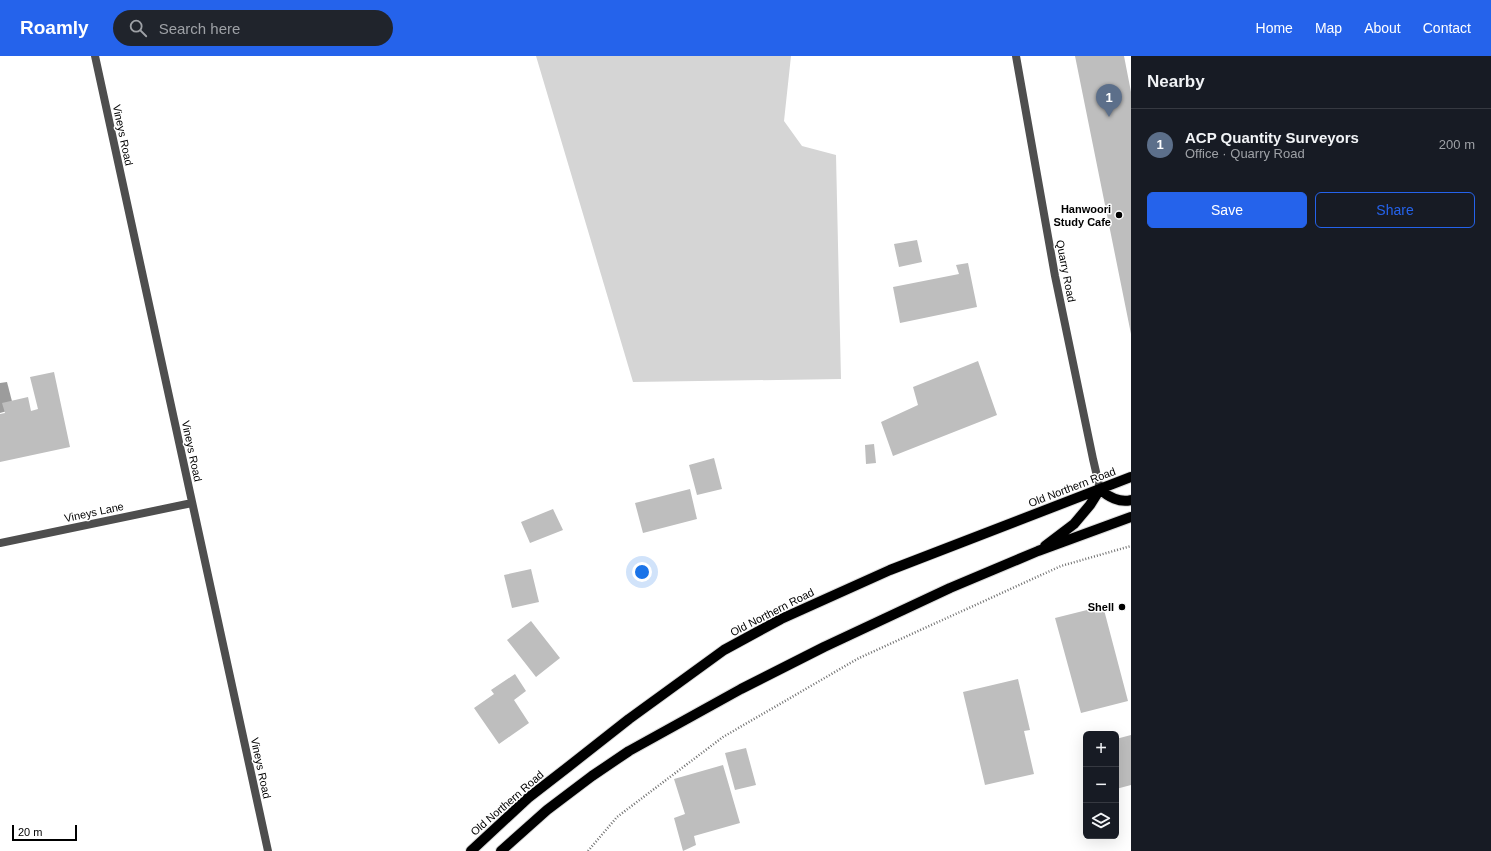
<!DOCTYPE html>
<html lang="en">
<head>
<meta charset="utf-8">
<style>
	body { margin:0; font-family:Helvetica,sans-serif; background:#20242c; color:#f1f3f6 }
	.controls { position:absolute; right:12px; bottom:12px; display:grid; overflow:hidden; border-radius:6px; box-shadow:0 4px 16px #0002 }
	.controls button { width:36px; height:36px; display:grid; place-items:center; padding:0; border:0; border-bottom:1px solid #363941; background:#171b24; color:#f1f3f6; font:20px sans-serif }
	.scale { position:absolute; left:12px; bottom:10px; width:65px; box-sizing:border-box; padding-left:4px; border:2px solid #000; border-top:0; font-size:11px; line-height:14px; white-space:nowrap; color:#000; -webkit-text-stroke:3px #fff; paint-order:stroke }
	.you { position:absolute; left:642px; top:516px; width:14px; height:14px; margin:-10px; border:3px solid #fff; border-radius:50%; background:#1a73e8; box-shadow:0 0 0 6px #1a73e833 }
	.badge { display:grid; place-items:center; width:26px; height:26px; border-radius:50%; background:#2563eb; color:#fff; font-size:13px; font-weight:700 }
	.pin { position:absolute; translate:-50% -33px; filter:drop-shadow(0 1px 2px #0008) }
	.pin::after { content:''; position:absolute; top:21px; width:14px; height:12px; background:inherit; clip-path:polygon(0 0,100% 0,50% 100%) }
	.list { margin:0; padding:0; list-style:none }
	h2 { display:flex; justify-content:space-between; align-items:center; height:52px; margin:0; padding:0 16px; font-size:17px }
	h2 small { font-size:13px; font-weight:400; color:#9ea1a6 }
	.list li { display:grid; grid-template-columns:26px 1fr auto; gap:12px; align-items:center; box-sizing:border-box; height:72px; padding:0 16px; border-top:1px solid #363941 }
	.list b { display:block; font-size:15px; white-space:nowrap }
	.list p { margin:0; font-size:13px; white-space:nowrap; color:#9ea1a6 }
	.list em { font-size:13px; font-style:normal; color:#9ea1a6 }
	.actions { display:flex; gap:8px; padding:12px 16px }
	.actions a { flex:1; padding:9px 0; border:1px solid #2563eb; border-radius:6px; text-align:center; font-size:14px; color:#2563eb }
	.actions .main { background:#2563eb; color:#fff }
	.icon { flex:none; width:22px; height:22px; fill:none; stroke:currentColor; stroke-width:2; stroke-linecap:round; stroke-linejoin:round }
	.map { position:relative; flex:none; width:1131px; height:795px; overflow:hidden }
	header { display:flex; align-items:center; gap:24px; box-sizing:border-box; height:56px; padding:0 20px; background:#2563eb; color:#fff }
	header strong { font-size:19px }
	nav { display:flex; gap:22px; margin-inline-start:auto; font-size:14px }
	.search { width:280px; height:36px; background:#20242c; display:flex; align-items:center; gap:10px; box-sizing:border-box; padding:0 14px; border-radius:22px; color:#9ea1a6; font-size:15px }
	main { display:flex }
	aside { flex:1; background:#171b24 }
	.map>svg:first-child { display:block }
</style>
</head>
<body>
<header>
<strong>Roamly</strong>
<div class="search"><svg class="icon" aria-label="search" viewBox="0 0 24 24"><circle cx="10" cy="10" r="6"/><path d="M15 15l6 6"/></svg>Search here</div>
<nav><a>Home</a><a>Map</a><a>About</a><a>Contact</a></nav>
</header>
<main>
<div class="map">
<svg width="1131" height="795" viewBox="0 0 1131 795">
	<rect width="100%" height="100%" fill="#fff"/>
	<path fill="#d5d5d5" d="M536 0H791L784 65 802 90 836 99 841 323 633 326Z"/>
	<path fill="#9c9c9c" d="M7 326 14 353 0 357V327Z"/>
	<path fill="#bebebe" d="M1075 0H1124L1131 36V278Z
		M917 184 922 206 899 211 894 188Z
		M968 207 977 251 900 267 893 231 959 218 956 209Z
		M978 305 997 359 893 400 881 366 918 349 913 331Z
		M54 316 70 391 0 406V358L5 357 2 347 28 341 31 355 38 353 30 321Z
		M874 388 876 407 866 408 865 389Z
		M714 402 722 433 697 439 689 409Z
		M690 433 697 463 643 477 635 447Z
		M553 453 563 474 530 487 521 466Z
		M531 513 539 546 512 552 504 519Z
		M1103 550 1128 645 1081 657 1055 562Z
		M531 565 560 602 536 621 507 584Z
		M515 618 526 635 514 644 529 667 499 688 474 652 494 638 491 634Z
		M1018 623 1030 674 1024 675 1034 718 985 729 963 636Z
		M1131 679V729L1116 733V683Z
		M746 692 756 729 735 734 725 697Z
		M723 709 740 767 694 780 696 789 683 795 674 762 685 758 674 723Z"/>
	<g fill="none" stroke-linecap="round" stroke-linejoin="round">
		<g stroke="#dbdbdb" stroke-width="12">
			<path id="primary" d="M1100 433C1108 441 1120 447 1131 444
				M1045 490 1074 468 1090 449 1100 433
				M471 795 528 742 568 711 629 663 724 594 781 563 890 514 1131 421
				M501 795 547 754 592 720 629 695 741 633 824 591 950 532 1038 495 1131 461"/>
		</g>
		<path stroke="#707070" stroke-width="2.5" stroke-dasharray="1 2" stroke-linecap="butt" d="M588 795 617 761 723 681 859 602 1061 510 1131 490"/>
		<path stroke="#4e4e4e" stroke-width="8" d="M95 0 268 795
			M1016 0 1055 220 1093 403 1100 433
			M0 487 192 447"/>
		<use href="#primary" stroke="#000" stroke-width="10"/>
	</g>
	<g fill="#000" stroke="#fff" stroke-width="1.5">
		<circle cx="1119" cy="159" r="4"/>
		<circle cx="1122" cy="551" r="4"/>
	</g>
	<g text-anchor="middle" dominant-baseline="central" stroke-width="3" stroke-linejoin="round" paint-order="stroke">
		<g font-size="11" fill="#000" stroke="#fff">
			<text transform="translate(123 79) rotate(78)">Vineys Road</text>
			<text transform="translate(1066 215) rotate(79)">Quarry Road</text>
			<text transform="translate(192 395) rotate(78)">Vineys Road</text>
			<text transform="translate(1072 431) rotate(-21)">Old Northern Road</text>
			<text transform="translate(94 456) rotate(-12)">Vineys Lane</text>
			<text transform="translate(772 556) rotate(-27)">Old Northern Road</text>
			<text transform="translate(261 712) rotate(78)">Vineys Road</text>
			<text transform="translate(507 747) rotate(-41)">Old Northern Road</text>
		</g>
		<g font-size="11" font-weight="bold" fill="#000" stroke="#fff" text-anchor="end">
			<text x="1111" y="153">Hanwoori<tspan x="1111" dy="13">Study Cafe</tspan></text>
			<text x="1114" y="551">Shell</text>
		</g>
	</g>
</svg>
<div class="controls">
<button>+</button>
<button>−</button>
<button><svg class="icon" aria-label="layers" viewBox="0 0 24 24"><path d="M12 4l9 5-9 5-9-5zM3 14l9 5 9-5"/></svg></button>
</div>
<div class="scale">20 m</div>
<div class="you"></div>
<div class="pin badge" style="left:1109px;top:61px;background:#5c6f8a">1</div>
</div>
<aside>
<h2>Nearby<small></small></h2>
<ul class="list">
<li><span class="badge" style="background:#5c6f8a">1</span><div><b>ACP Quantity Surveyors</b><p>Office · Quarry Road</p></div><em>200 m</em></li>
</ul>
<div class="actions"><a class="main">Save</a><a>Share</a></div>
</aside>
</main>
</body>
</html>
